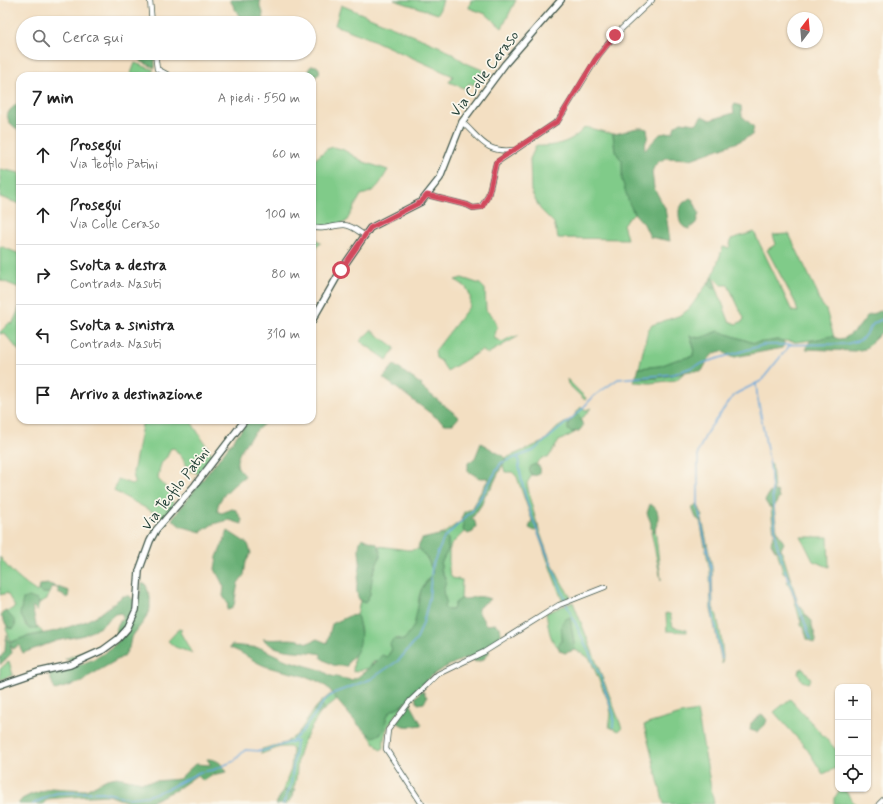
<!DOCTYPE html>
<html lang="it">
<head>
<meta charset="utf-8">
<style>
	body { margin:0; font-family:Mynerve,sans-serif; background:#f2f2f2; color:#222 }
	.controls { position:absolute; right:12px; bottom:12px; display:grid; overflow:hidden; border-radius:8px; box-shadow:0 1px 3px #0004 }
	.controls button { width:36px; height:36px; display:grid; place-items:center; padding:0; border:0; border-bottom:1px solid #e0e0e0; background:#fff; color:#222; font:20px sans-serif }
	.compass { position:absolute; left:787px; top:12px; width:36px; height:36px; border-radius:50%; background:#fff; box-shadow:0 1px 3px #0004; rotate:16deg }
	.stop { position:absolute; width:12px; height:12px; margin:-9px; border:3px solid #d1495b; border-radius:50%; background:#fff }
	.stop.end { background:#d1495b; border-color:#fff; box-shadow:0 1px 4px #0008 }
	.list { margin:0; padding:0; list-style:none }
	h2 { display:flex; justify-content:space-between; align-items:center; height:52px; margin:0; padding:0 16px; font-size:17px }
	h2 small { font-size:13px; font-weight:400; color:#767676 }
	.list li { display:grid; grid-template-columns:26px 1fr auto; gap:12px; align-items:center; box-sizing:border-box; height:60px; padding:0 16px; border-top:1px solid #e0e0e0 }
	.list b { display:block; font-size:15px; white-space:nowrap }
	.list p { margin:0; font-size:13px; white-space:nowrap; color:#767676 }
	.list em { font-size:13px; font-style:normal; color:#767676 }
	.icon { flex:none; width:22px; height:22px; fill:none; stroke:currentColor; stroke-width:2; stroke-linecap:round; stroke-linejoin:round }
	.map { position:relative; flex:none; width:883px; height:804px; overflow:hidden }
	.search { position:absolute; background:#fff; box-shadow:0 1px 3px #0004; left:16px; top:16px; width:300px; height:44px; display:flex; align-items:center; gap:10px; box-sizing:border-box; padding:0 14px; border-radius:22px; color:#767676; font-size:15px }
	.panel { position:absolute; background:#fff; box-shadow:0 1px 3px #0004; left:16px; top:72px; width:300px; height:352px; border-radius:12px }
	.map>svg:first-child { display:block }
</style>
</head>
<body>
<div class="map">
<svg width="883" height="804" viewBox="0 0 883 804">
	<rect width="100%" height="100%" fill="#fbf7ec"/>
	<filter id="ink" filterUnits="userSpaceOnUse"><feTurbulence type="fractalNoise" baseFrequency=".025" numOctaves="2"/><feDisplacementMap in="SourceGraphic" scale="8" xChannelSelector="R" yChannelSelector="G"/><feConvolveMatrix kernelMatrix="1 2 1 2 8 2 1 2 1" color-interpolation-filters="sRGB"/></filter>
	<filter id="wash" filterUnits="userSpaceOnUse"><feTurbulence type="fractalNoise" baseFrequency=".012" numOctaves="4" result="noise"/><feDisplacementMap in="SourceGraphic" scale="16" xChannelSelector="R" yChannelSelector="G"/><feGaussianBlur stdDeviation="0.9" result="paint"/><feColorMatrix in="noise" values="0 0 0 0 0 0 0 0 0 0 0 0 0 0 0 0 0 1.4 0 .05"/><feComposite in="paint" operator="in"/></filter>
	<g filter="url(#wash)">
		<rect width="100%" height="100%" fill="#f3dfc2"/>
		<path fill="#80cb89" stroke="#50845e" d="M394 0H443L438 14Z
			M471 0H516L502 28 486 14 469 8Z
			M341 5 443 48 466 63 485 71 474 85 469 83 466 89 449 82 453 76 366 37 335 25Z
			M135 63 154 70 148 76H130Z
			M585 127 613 134 615 151 622 161 623 167 622 180 634 213 623 224 627 239 558 238 554 223 540 209 531 191 530 159 536 146C555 147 573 142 585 127Z
			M333 147 342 149 364 162 388 170C379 184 378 191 361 195L346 222 325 228 314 227 312 225V162L327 149Z
			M0 169 20 173V204L0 197Z
			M754 232 792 311 798 312 795 302 767 250 776 244 773 235 789 234 818 294V299L826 310 834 337 796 342 776 340 763 343H754L718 331 701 338 690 336 694 347 693 356 676 360 660 366 639 368 648 330 652 325 681 315 689 309 708 283 709 286 717 289 729 321 736 324 743 321 744 318 728 285H721L713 276 723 247 728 248 730 246 731 239Z
			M312 236 321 243 313 250Z
			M0 246 20 254V288L0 280Z
			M462 278 480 284 485 289 486 310 494 319 497 327 494 338 502 342 511 337 519 336 487 354 482 350 447 371 441 361 436 358 435 351 469 307C473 293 467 286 455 280Z
			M20 306V352L4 333 0 334V332L10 322 12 325Z
			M371 330 395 348 387 360 360 341Z
			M684 373 676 380 650 383 634 382 635 379 657 378Z
			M567 379 586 398 585 400 568 384Z
			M581 407 586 410 591 408 581 420 576 413Z
			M143 420H190L213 456 200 474 187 470 183 459 174 448 170 449 167 457C160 461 159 471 158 479L170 492 174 507 164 518 114 491 118 479 131 484 135 483 133 473Z
			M569 420 568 424 571 432H576L559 441 548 458H542L535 465 530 474 532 475 527 483C533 518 550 568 571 597L562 600 537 531 538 525 532 520 517 477 512 472H505L503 465 506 458 543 442 557 428Z
			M770 464H772L774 491H772Z
			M774 507 777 531 774 533 771 508Z
			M702 519 712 567 713 608 717 616 721 637 723 657 722 664 711 609 710 571 700 521Z
			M461 521 464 524V532L451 545 449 551V570L452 578 462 580 461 599 455 603 453 610H447L444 607 446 601 443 592 446 581 441 570V563L448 550V539L443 534Z
			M655 527 661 580 651 531H654Z
			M801 537H828L829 567 813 561Z
			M379 546 408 550 420 549 428 560 433 572C428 580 421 587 419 597 418 601 419 605 418 609 417 619 412 634 404 640L397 638 390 644 392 649 386 658 374 661 369 668 353 672 354 657 359 646 361 631 357 615 360 601 365 603 370 594 371 580 381 552Z
			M781 549 798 603 806 615 802 616 800 620 793 594 787 582 789 579V576L783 572 777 551Z
			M0 557C10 572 22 582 37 592L38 590 43 593H50L47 599 39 603 37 600 23 599C21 610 21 615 26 626L37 629V626L43 633 25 637 11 642 6 629 7 626 9 629 13 628 16 624 7 612 15 607 7 593 0 595Z
			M573 602 622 728 619 731 609 727 611 714 609 703 590 659 585 655 575 650 570 617C565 628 562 637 558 647 548 638 549 626 546 613Z
			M666 613 670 614 673 627 687 630V632L667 631Z
			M179 629 182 630 180 632 192 653 175 647 168 641Z
			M9 661 13 675 0 680V669Z
			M803 668 811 679 808 683 802 681 798 673 799 670Z
			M332 693 337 699 325 709 320 703Z
			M790 699 838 752 836 768 823 774 807 749 774 712Z
			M406 703C394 717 382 729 384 748L380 750 367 733 373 736 387 720V716L391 711Z
			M314 710 319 715C311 728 301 743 298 758 296 769 298 783 291 792L283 790 291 769 293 750 290 747H280L261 754 262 749 285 743 298 734Z
			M697 711 714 804H664L644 725 681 714Z
			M842 789H844L855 804H834V798Z"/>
		<path fill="#68af75" stroke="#447654" d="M230 0H260V8L263 12 262 23H243Z
			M142 53H155V68L140 61Z
			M308.5 71a5.5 5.5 0 1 1 11 0a5.5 5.5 0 1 1-11 0Z
			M20 101V132L9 122 7 115 10 110Z
			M735 104 741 106 742 116 754 127 752 135 738 142 691 159 666 158 658 162 654 167 652 172 654 188 665 208 670 241 650 237 644 224 634 213 629 203 622 180V161L615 151 613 134C626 133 636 125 647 129L648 136 644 148 646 149 660 134 673 132 675 126 681 122 696 124 702 116 710 120 734 113 733 107Z
			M690 198 693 200 699 213 696 223 689 229C679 227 679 219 679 210L683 203Z
			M713 276 717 289 711 288 708 283Z
			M883 310V331L865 349 854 351 806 349 810 341 831 336 839 339 845 338 858 328 867 316Z
			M718 331 754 343 780 340 784 342V345L782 348 735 357H731L722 351C709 353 708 361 702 371H690L657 378 635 379 639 368 660 366 676 360 693 356 694 347 690 335C698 342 709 334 718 331Z
			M394 365 422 385 421 387 459 417 453 424H445L383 378Z
			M576 413 580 417 583 426 579 431 571 432 568 430V424Z
			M249 420H270C260 424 235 452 237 464 238 470 243 472 245 476 236 483 214 500 218 512L222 513 232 509 236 510 242 520V524L229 520 213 524 201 532 180 526 172 519Z
			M481 443 506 458 491 488 485 495 482 504 471 520 474 519 476 526 473 532 468 534 463 530 464 524 461 519 464 512 471 509 489 478H479L468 471V463L475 458Z
			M529.5 470a5.5 5.5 0 1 1 11 0a5.5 5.5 0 1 1-11 0Z
			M777 491 779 498 774 507H769L765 501 770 492Z
			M697 503 703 516 700 521 696 518 692 508Z
			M650 504C662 510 658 522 654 532L651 529V523L647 513Z
			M532 520 538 525V529L535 531 529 528Z
			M228 531 248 544 251 553 246 562 244 575 238 583 234 605 231 609 227 610 228 604 223 596 224 587 215 569 217 557Z
			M777 531 784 543 780 551 775 550 771 543 773 536Z
			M443 534 448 539V550L441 563V570L446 581 443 592 446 601 444 607 447 610H453L455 603 461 599C474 600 474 593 490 599L478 608V611L486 625 495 624 500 627 502 639 488 648 489 653 483 660 475 662 471 656C457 662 440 668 428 679 420 686 415 696 407 702 402 706 395 708 391 711 380 720 393 731 373 737 360 729 351 716 341 705 336 700 333 693 328 688 313 674 284 673 265 666 252 661 243 652 230 648L231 645 261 648 286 660 321 670 331 676 351 680 358 677 369 668 382 655 387 657 392 650 390 644 393 639 404 640 414 626 421 590 433 572 428 560 418 547 422 539Z
			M362 538 377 544 381 552 380 557 373 573 370 594 365 603 360 601C353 589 359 579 360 567 361 556 356 548 362 538Z
			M142 583 146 585 150 597V609L144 621 131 638 129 648 124 656 89 676 82 682 55 690 48 672C105 663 133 642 142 583Z
			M49 584 69 591 68 598 58 593V588L52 587 50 593H43L38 590 39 585Z
			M123 596H129L134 600C135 613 127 624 119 635L117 634 116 629 123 616 121 613 115 614 100 627 84 635 56 641 23 653 19 645 13 649 10 644 12 653 0 665V658L5 651 6 635 10 643 25 637 56 631 84 622 100 614Z
			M29 597 37 600 39 603 37 612 34 607H32L37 629H29L20 614 23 599Z
			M6 611 15 621V626L12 629 7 626 1 616 3 612Z
			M357 615C360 628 364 640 356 653 352 658 349 659 347 666L333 665 321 658V654C301 649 279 655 263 639 279 641 293 636 308 643L317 639 327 643 332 624 349 616Z
			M806 615 812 621C811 629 817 635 816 642L814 643 807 639 804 628 800 624 802 616Z
			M570 617 575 650 565 653 560 651 558 647C560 643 562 641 562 637 562 627 558 622 570 617Z
			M87 650V656L72 662 65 659Z
			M422 690 427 697 424 703 418 704 415 698Z
			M320 703 325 709 319 715 314 710Z
			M410 703 422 725C414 726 401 729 397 721Z
			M762 714 767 720 765 725 757 732 750 730 751 723Z
			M207 759C217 759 222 763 227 772L211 775 203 781 197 775 176 790 152 801 130 803 108 795 58 798 48 799 43 804H18L22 799 30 795 51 788 86 790 107 779 117 777 142 782 179 779 195 764 211 765Z
			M295 788 293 797 287 804H276L283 790 291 792Z"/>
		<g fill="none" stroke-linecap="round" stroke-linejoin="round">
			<path stroke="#69a8db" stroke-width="1.5" d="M756 383 757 394 770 466 776 541 787 576 811 639
				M579 412 594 396 618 379 674 374 703 363 763 345 846 344 861 340 874 323 883 319
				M518 456C522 507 548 552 565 599
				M566 603 601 678 614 715 613 727
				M722 659 712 608 711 568 698 507V452L707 432 731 399 737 393 761 381 790 345
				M292 742 297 741
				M262 751 291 742 301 733 325 700 334 693 371 679 399 660 417 639 423 623 429 599 432 566 444 538 473 510 501 463 533 451 578 413
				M33 804 50 795 57 793 103 792 128 798 147 796 167 789 200 772 213 770 234 761 245 750 262 751
				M283 804 291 785 296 742"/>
		</g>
	</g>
	<g filter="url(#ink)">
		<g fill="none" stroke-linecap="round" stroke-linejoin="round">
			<g stroke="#3f5549" stroke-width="6">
				<path id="minor" d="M150 0 152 23
					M155 53 157 69 170 76
					M462 122C481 139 485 153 513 150
					M427 195 467 205 473 208 481 207 488 196 496 163 558 121 599 55 615 35 652 0
					M312 227C324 231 332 225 344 225 351 225 358 231 364 235
					M422 804 386 749 388 730 410 701 438 674 484 652 559 605 605 587
					M879 804 883 800"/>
			</g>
			<g stroke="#3f5549" stroke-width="8">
				<path id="tertiary" d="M312 321 341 270 370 228 421 202 440 178 462 122 505 64 561 0
					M0 685 38 672 70 665 103 650 118 639 127 629 136 610 139 571 150 541 156 530 195 485 245 420"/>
			</g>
			<use href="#minor" stroke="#fff" stroke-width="4.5"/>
			<use href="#tertiary" stroke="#fff" stroke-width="5.5"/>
		</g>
	</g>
	<g fill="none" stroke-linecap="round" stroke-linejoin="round" filter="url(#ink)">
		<path stroke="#d1495b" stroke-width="5" d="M341 270 370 228 421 202 427 195 467 205 473 208 482 207 488 196 496 162 558 121 595 60 615 35"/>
	</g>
	<g text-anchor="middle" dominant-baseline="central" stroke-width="3.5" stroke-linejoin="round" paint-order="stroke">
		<g font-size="15" fill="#1f3d34" stroke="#fbf7ec">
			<text transform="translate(485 74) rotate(-53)">Via Colle Ceraso</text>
			<text transform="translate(176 489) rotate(-52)">Via Teofilo Patini</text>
		</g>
	</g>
</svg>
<div class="controls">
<button>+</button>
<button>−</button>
<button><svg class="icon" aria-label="locate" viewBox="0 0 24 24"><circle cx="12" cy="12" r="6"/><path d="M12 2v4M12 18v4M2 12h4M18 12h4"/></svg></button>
</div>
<svg class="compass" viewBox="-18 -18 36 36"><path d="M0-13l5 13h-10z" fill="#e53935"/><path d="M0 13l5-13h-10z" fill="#767676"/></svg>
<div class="stop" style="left:341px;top:270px"></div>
<div class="stop end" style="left:615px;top:35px"></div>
<div class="search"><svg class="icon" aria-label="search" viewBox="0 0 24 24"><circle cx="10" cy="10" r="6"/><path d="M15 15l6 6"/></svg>Cerca qui</div>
<section class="panel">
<h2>7 min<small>A piedi · 550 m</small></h2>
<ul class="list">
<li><svg class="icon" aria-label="ahead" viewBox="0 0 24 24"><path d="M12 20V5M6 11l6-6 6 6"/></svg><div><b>Prosegui</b><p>Via Teofilo Patini</p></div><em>60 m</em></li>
<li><svg class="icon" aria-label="ahead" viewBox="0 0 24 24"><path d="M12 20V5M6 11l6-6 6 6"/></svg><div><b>Prosegui</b><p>Via Colle Ceraso</p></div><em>100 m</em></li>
<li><svg class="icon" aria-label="right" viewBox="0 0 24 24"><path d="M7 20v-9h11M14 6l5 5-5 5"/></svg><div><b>Svolta a destra</b><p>Contrada Nasuti</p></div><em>80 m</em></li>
<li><svg class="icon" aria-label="left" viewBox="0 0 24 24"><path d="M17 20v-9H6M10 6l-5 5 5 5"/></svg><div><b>Svolta a sinistra</b><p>Contrada Nasuti</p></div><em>310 m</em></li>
<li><svg class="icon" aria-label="arrive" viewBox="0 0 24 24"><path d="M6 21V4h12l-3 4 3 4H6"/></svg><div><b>Arrivo a destinazione</b></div></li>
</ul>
</section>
</div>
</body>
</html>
